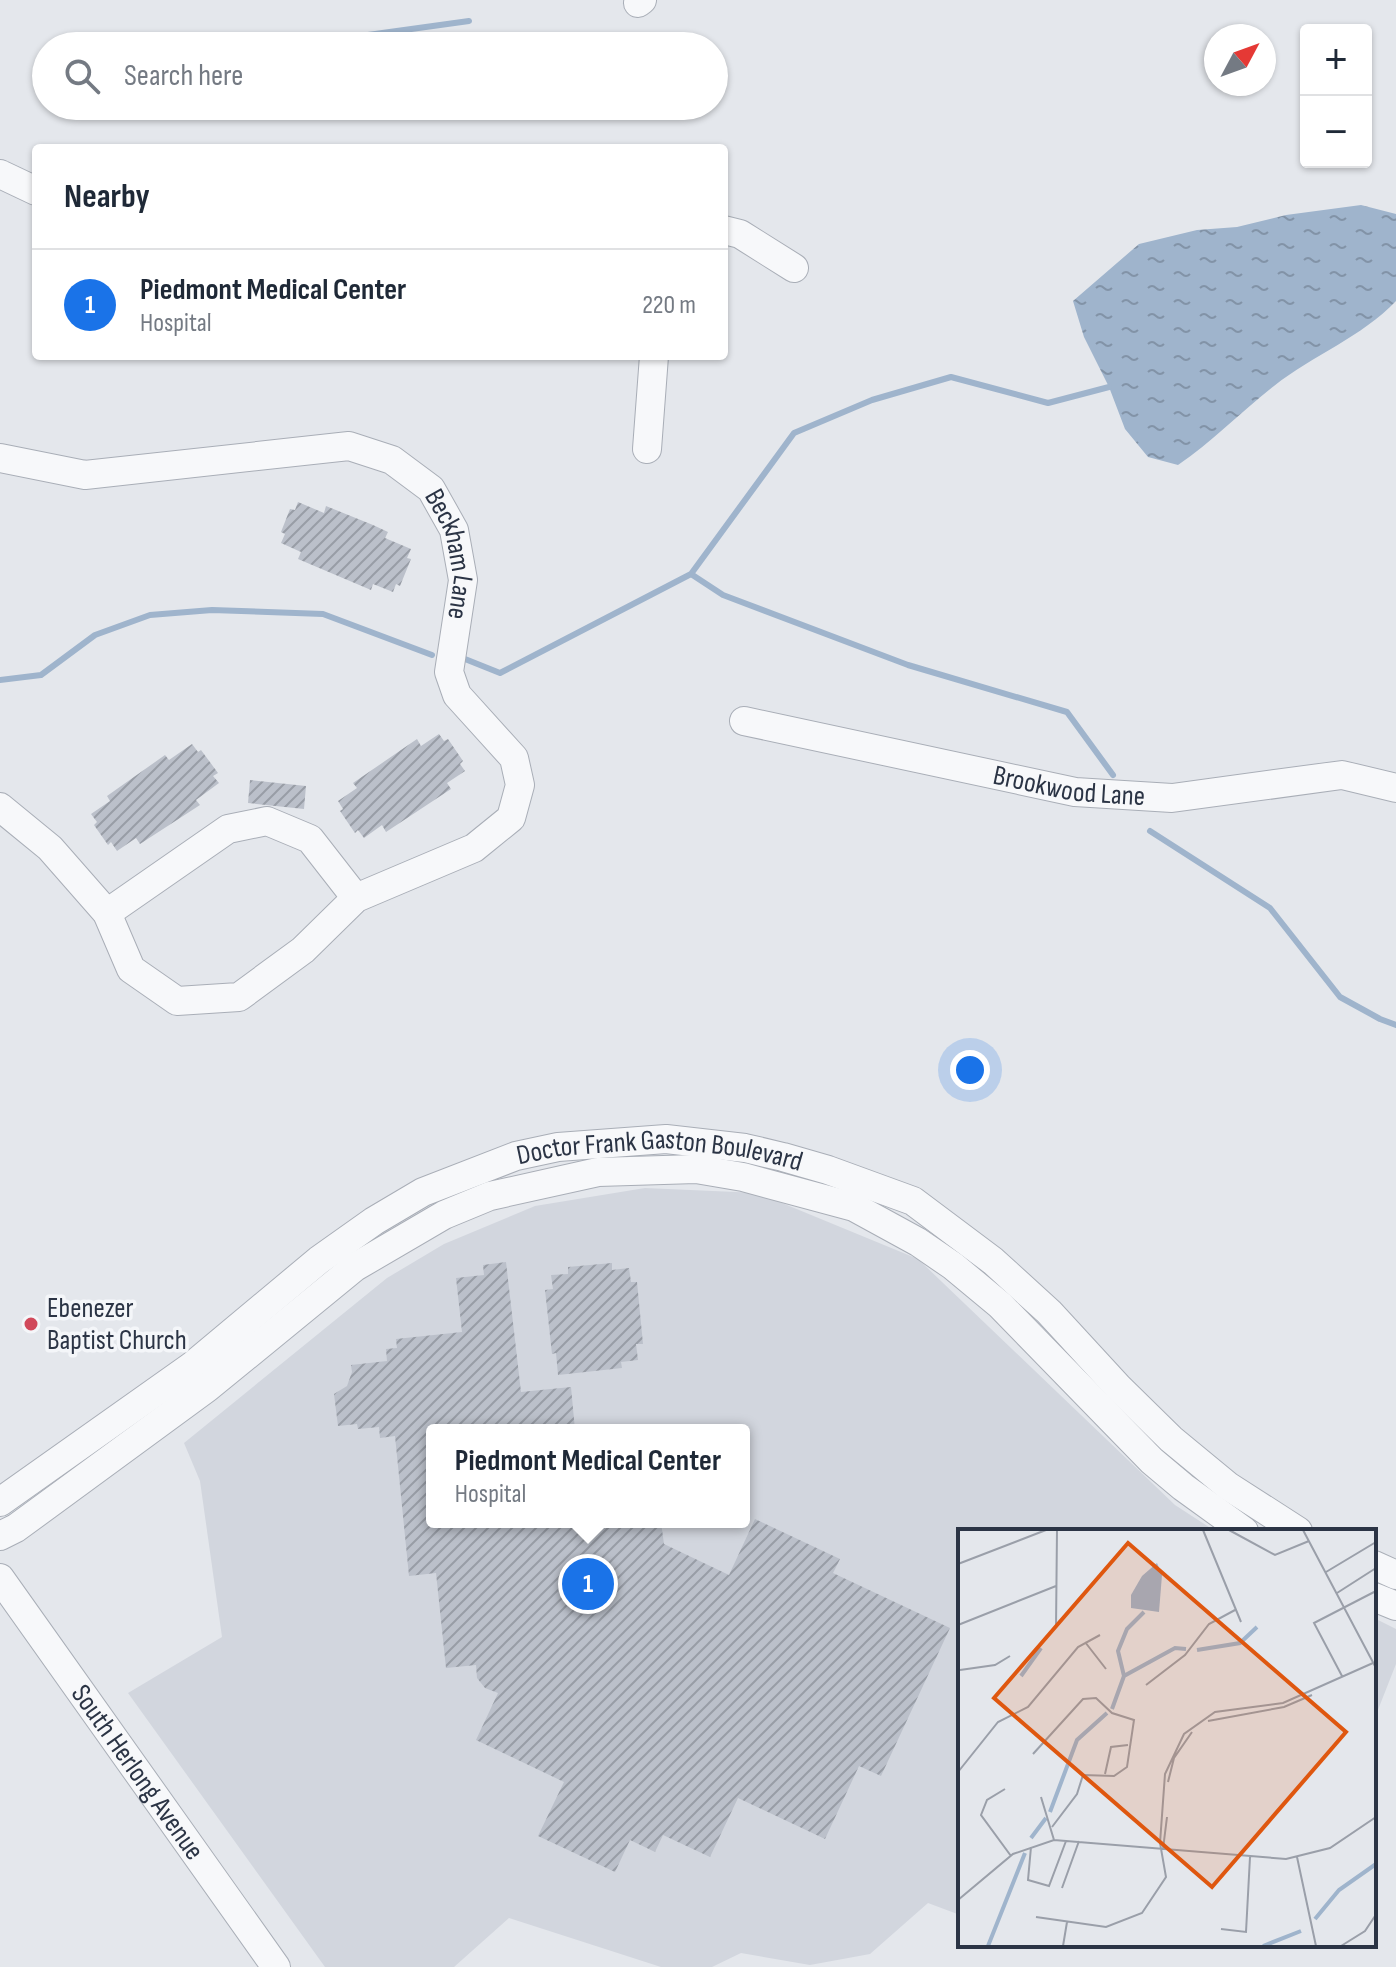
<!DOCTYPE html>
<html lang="en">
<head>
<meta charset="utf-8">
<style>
	body { margin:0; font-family:"Sofia Sans Condensed",sans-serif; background:#f6f6f7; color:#1f2937 }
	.controls { position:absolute; right:24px; top:24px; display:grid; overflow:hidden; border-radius:8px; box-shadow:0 2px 6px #0004 }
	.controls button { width:72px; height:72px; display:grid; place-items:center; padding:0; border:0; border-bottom:2px solid #e0e1e3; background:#fff; color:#1f2937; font:40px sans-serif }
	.compass { position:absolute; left:1204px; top:24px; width:72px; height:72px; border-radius:50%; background:#fff; box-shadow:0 2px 6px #0004; rotate:49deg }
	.you { position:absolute; left:970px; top:1070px; width:28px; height:28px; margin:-20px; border:6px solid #fff; border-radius:50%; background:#1a73e8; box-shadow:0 0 0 12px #1a73e833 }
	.badge { display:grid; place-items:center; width:52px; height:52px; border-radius:50%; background:#1a73e8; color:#fff; font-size:26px; font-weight:700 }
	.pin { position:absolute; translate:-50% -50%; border:4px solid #fff; box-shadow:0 2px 8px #0006 }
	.popup { position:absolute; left:426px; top:1424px; width:324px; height:104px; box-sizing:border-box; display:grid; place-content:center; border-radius:8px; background:#fff; filter:drop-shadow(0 2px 6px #0005); font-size:26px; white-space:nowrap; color:#747a83 }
	.popup b { font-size:30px; color:#1f2937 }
	.popup::after { content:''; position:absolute; left:50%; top:100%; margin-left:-16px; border:16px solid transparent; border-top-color:#fff }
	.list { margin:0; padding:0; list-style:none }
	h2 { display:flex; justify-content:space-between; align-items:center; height:104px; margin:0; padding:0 32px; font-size:34px }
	h2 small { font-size:26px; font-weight:400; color:#747a83 }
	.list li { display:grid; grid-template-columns:52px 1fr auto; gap:24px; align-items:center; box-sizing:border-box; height:112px; padding:0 32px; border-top:2px solid #e0e1e3 }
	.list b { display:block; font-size:30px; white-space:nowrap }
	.list p { margin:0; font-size:26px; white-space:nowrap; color:#747a83 }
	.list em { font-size:26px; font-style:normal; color:#747a83 }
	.icon { flex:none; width:44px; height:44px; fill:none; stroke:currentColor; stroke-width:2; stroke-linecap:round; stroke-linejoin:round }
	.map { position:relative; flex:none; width:1396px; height:1967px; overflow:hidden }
	.search { position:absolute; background:#fff; box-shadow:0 2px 6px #0004; left:32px; top:32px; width:696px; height:88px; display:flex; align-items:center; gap:20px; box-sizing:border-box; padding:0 28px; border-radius:44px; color:#747a83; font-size:30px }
	.panel { position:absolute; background:#fff; box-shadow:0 2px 6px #0004; left:32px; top:144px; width:696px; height:216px; border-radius:8px }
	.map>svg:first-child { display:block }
</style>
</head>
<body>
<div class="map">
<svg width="1396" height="1967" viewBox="0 0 1396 1967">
	<defs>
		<pattern id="water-ripples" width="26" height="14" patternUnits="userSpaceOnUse" patternTransform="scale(2)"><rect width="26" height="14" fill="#9fb4cc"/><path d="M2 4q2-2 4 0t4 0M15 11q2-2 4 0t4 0" fill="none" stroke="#8293a7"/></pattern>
		<pattern id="building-hatch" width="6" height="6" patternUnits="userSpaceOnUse" patternTransform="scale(2)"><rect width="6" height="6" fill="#bbc0ca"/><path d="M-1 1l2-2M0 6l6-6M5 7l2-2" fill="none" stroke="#989da6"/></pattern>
	</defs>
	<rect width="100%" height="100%" fill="#e4e7ec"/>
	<path fill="#d2d6de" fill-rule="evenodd" d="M645 1188 758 1193 918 1259 1175 1505 1215 1531H960V1915L928 1903 870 1954 810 1965 741 1953 712 1967H661L509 1918 454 1967H325L128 1693 222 1637 200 1481 184 1443 387 1278 444 1244 535 1206ZM432 1430H744V1522H432Z
		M1374 1618 1396 1629V1664L1374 1720Z"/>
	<path fill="url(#water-ripples)" d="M1361 205 1396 214V301C1362 337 1313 355 1274 386 1241 412 1212 442 1178 465L1148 457 1125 429 1109 387 1084 337 1073 301 1139 244 1197 230 1237 227 1286 215Z"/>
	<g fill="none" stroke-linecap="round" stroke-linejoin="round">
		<path stroke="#9fb4cc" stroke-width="6" d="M232 41 339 39 469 21
			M691 574 794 433 872 400 951 377 1048 403 1109 387
			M465 659 500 673 691 574 723 595 908 665 1067 712 1113 775
			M0 680 41 675 95 635 150 615 212 610 323 614 432 655
			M1150 831 1270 908 1340 997 1380 1019 1396 1025"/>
	</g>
	<path fill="url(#building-hatch)" d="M298 502 324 513 326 506 373 525 388 532 385 538 411 549 407 558 411 559 400 586 396 584 393 592 373 584 371 590 298 559 301 552 281 543 285 534 281 532 290 509 295 510Z
		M439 734 444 741 448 739 463 761 460 764 465 771 447 783 451 789 386 832 382 825 364 838 358 830 355 833 340 811 343 809 338 801 357 788 353 783 417 739 421 746Z
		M192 744 198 752 201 750 218 773 213 776 219 783 196 800 200 805 140 844 136 838 117 851 111 842 108 845 94 825 97 822 91 814 110 801 107 796 165 755 169 760Z
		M250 780 306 786 304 809 248 803Z
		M506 1262 521 1392 571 1387 575 1430H432V1522H661L664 1544 729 1575 755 1519 840 1559 833 1573 950 1628 881 1776 859 1766 825 1839 738 1798 710 1857 663 1835 655 1852 630 1840 615 1872 538 1836 564 1782 476 1740 498 1693 485 1688 477 1678 476 1665 446 1668 436 1573 409 1576 395 1436 380 1438 379 1427 358 1429 357 1424 338 1426 334 1394 347 1386 352 1372 351 1365 387 1361 386 1349 397 1348 396 1339 462 1332 456 1278 484 1275 483 1265Z
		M612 1263V1270L629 1268 631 1282H637L643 1344H636L638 1360 621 1362 622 1368 558 1375 556 1353 552 1354 545 1290 553 1289 551 1275 568 1274V1267Z"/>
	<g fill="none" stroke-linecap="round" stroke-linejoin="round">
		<g stroke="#a9aeb7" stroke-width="30">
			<g id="minor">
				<path d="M638 3 642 0"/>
				<path d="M0 174 36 191"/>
				<path d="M724 230 740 234 794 268"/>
				<path d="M647 449 654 356"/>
				<path id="s1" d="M0 458 85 475 349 446 392 460 431 489 454 530 463 580 449 672 457 695 514 758 520 785 511 818 474 848 356 898 303 950 239 997 177 1001 131 969 107 913 50 848 0 807"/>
				<path id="s2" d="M744 721 1075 792 1172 798 1342 775 1396 788"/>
				<path d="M107 913 228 829 267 821 310 839 356 898"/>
				<path id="s3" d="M0 1502 192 1366 319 1260 374 1221 423 1192 516 1156 558 1147 666 1139 745 1148 783 1157 828 1170 913 1201 993 1261 1049 1312 1118 1387 1171 1439 1228 1486 1298 1531"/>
				<path d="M0 1536 16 1528 207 1388 355 1267 444 1215 490 1196 598 1172 696 1169 743 1177 854 1207 918 1242 953 1266 1000 1305 1152 1461 1183 1487 1244 1531"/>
				<path d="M1374 1565 1396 1575"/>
				<path id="s4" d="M0 1578 276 1967"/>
				<path d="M1374 1597 1396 1606"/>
			</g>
		</g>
		<use href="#minor" stroke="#f7f8fa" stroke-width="28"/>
	</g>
	<circle fill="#d1495b" stroke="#f4f6f9" stroke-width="3" cx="31" cy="1324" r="8"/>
	<g text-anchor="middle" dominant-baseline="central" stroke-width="7" stroke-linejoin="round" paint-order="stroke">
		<g font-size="28" fill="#2b3445" stroke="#f4f6f9">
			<text stroke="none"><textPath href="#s1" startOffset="516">Beckham Lane</textPath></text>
			<text stroke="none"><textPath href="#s2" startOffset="332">Brookwood Lane</textPath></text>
			<text stroke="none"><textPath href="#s3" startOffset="770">Doctor Frank Gaston Boulevard</textPath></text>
			<text stroke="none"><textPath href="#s4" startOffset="238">South Herlong Avenue</textPath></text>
		</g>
		<g font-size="28" fill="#2b3445" stroke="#f4f6f9" text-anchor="start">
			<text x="47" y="1308">Ebenezer<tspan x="47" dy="32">Baptist Church</tspan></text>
		</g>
	</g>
	<g transform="translate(958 1529)">
		<rect width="418" height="418" fill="#e4e7ec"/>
		<path d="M199 34 204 46 201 83 173 79V66L184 47Z" fill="#9fb4cc"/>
		<path fill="none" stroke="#9fb4cc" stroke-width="4" d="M239 121 282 114 299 98M63 147 83 119M166 147 160 122 169 100 186 83M154 180 166 147 217 119 228 120M92 283 119 211 149 184M73 309 88 289M357 390 381 361 418 335M30 417 67 324M305 417 343 402"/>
		<path fill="none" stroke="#9a9fa9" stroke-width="2" d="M245 1 283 93M271 1 317 26 351 12M345 1 418 139M0 35 88 1M368 43 418 13M379 64 418 39M0 96 98 57M98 98 99 1M127 113 148 140M0 132V161M2 141 37 136 52 127M384 147 356 94 418 62M188 156 227 126 251 95 277 81M250 192 326 178 354 166M75 225 125 170 138 169 154 184 176 191 169 238 156 247 125 246 119 265 94 298M0 243 40 193 70 178 120 118 142 106M147 245 153 218 170 216M210 253 216 229 234 203M47 260 29 271 23 286 53 327M83 268 96 311M73 318 70 351 91 357 108 312M205 320 209 288M339 328 358 417M104 359 121 312M0 371 55 325 96 311 328 330 372 319 418 288M78 388 148 398 184 384 208 348 202 314 207 245 226 205 257 183 325 174 415 134M263 400 288 403 292 328M105 417 109 393M383 417 407 402 417 387"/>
		<path fill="#df570f" fill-opacity="0.15" stroke="#df570f" stroke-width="4" d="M170 14 388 203 254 358 36 169Z"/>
		<rect width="418" height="418" fill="none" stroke="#2b3445" stroke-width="4"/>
	</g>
</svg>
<div class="controls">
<button>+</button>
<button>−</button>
</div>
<svg class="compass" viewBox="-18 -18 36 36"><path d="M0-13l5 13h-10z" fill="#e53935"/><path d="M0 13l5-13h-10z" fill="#747a83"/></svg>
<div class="you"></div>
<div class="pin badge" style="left:588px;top:1584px">1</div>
<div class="popup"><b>Piedmont Medical Center</b>Hospital</div>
<div class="search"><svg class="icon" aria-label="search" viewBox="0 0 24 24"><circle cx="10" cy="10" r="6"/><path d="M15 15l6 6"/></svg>Search here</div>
<section class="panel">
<h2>Nearby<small></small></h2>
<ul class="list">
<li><span class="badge">1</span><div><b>Piedmont Medical Center</b><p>Hospital</p></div><em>220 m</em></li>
</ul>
</section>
</div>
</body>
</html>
